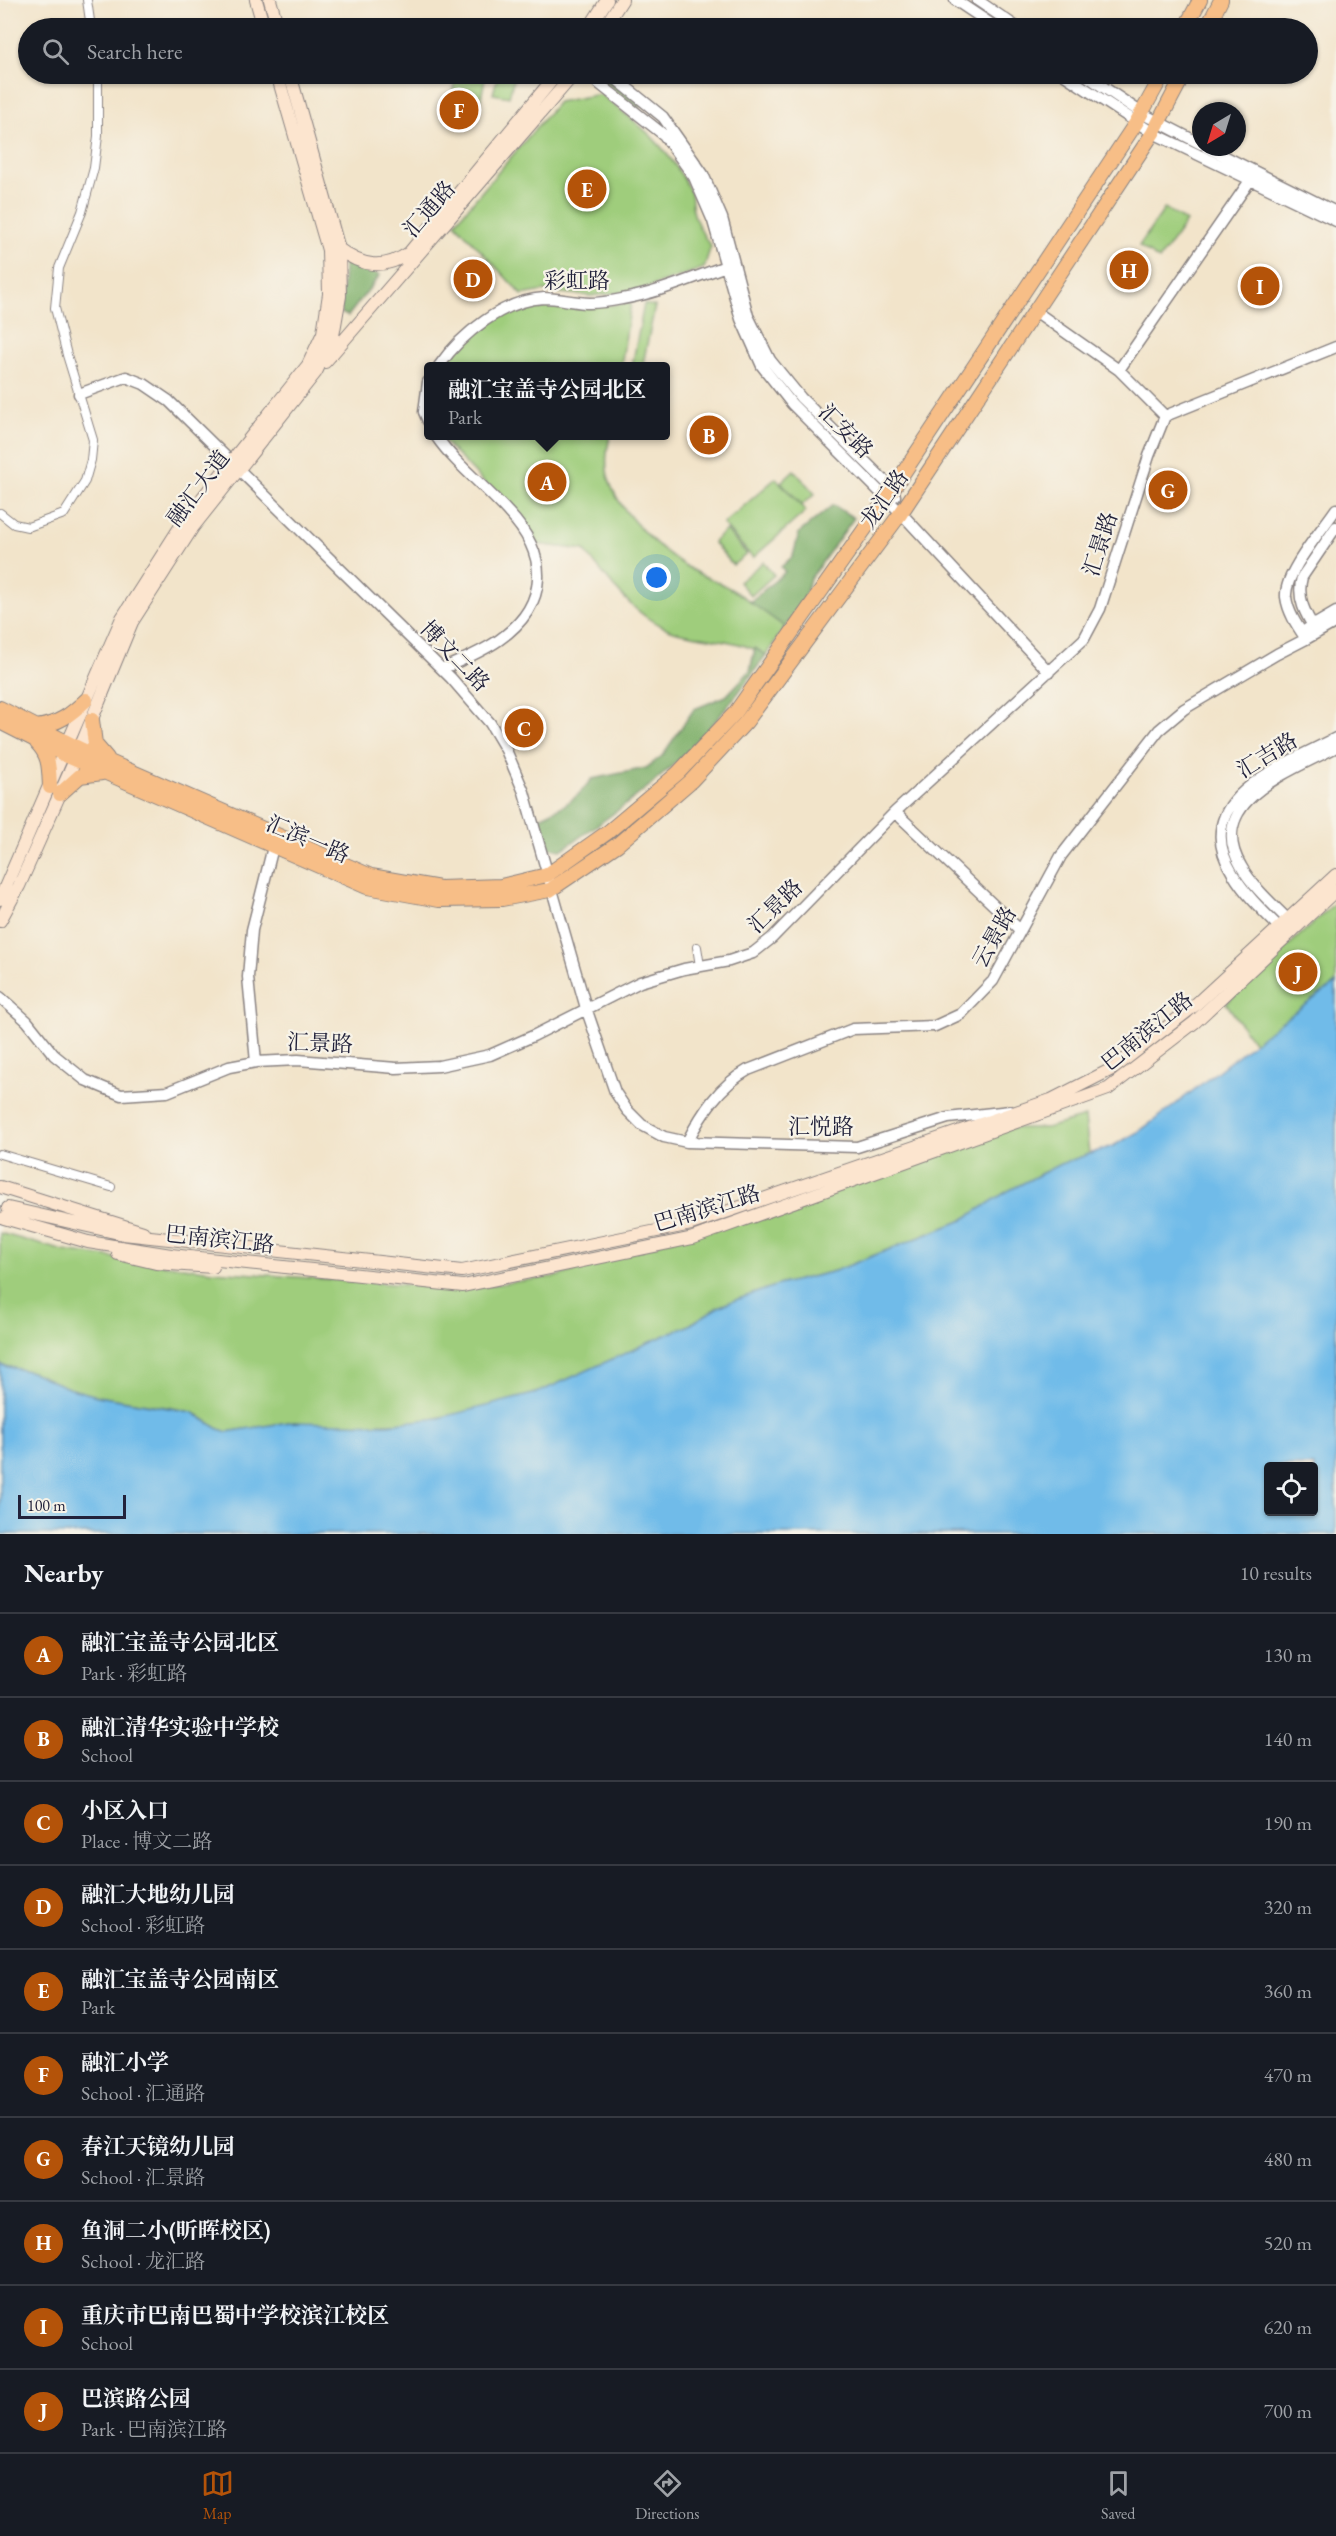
<!DOCTYPE html>
<html lang="en">
<head>
<meta charset="utf-8">
<style>
	body { margin:0; font-family:"EB Garamond","Noto Serif SC",serif; background:#20242c; color:#f1f3f6 }
	.controls { position:absolute; right:18px; bottom:18px; display:grid; overflow:hidden; border-radius:6px; box-shadow:0 2px 4px #0004 }
	.controls button { width:54px; height:54px; display:grid; place-items:center; padding:0; border:0; border-bottom:2px solid #363941; background:#171b24; color:#f1f3f6; font:30px sans-serif }
	.compass { position:absolute; left:1192px; top:102px; width:54px; height:54px; border-radius:50%; background:#171b24; box-shadow:0 2px 4px #0004; rotate:218deg }
	.scale { position:absolute; left:18px; bottom:15px; width:108px; box-sizing:border-box; padding-left:6px; border:3px solid #22223b; border-top:0; font-size:16px; line-height:21px; white-space:nowrap; color:#22223b; -webkit-text-stroke:4px #f7f3e8; paint-order:stroke }
	.you { position:absolute; left:657px; top:578px; width:21px; height:21px; margin:-15px; border:4px solid #fff; border-radius:50%; background:#1a73e8; box-shadow:0 0 0 9px #1a73e833 }
	.badge { display:grid; place-items:center; width:39px; height:39px; border-radius:50%; background:#b45309; color:#fff; font-size:20px; font-weight:700 }
	.pin { position:absolute; translate:-50% -50%; border:3px solid #fff; box-shadow:0 2px 6px #0006 }
	.popup { position:absolute; left:424px; top:362px; width:246px; height:78px; box-sizing:border-box; display:grid; place-content:center; border-radius:6px; background:#171b24; filter:drop-shadow(0 2px 4px #0005); font-size:20px; white-space:nowrap; color:#9ea1a6 }
	.popup b { font-size:22px; color:#f1f3f6 }
	.popup::after { content:''; position:absolute; left:50%; top:100%; margin-left:-12px; border:12px solid transparent; border-top-color:#171b24 }
	.list { margin:0; padding:0; list-style:none }
	h2 { display:flex; justify-content:space-between; align-items:center; height:78px; margin:0; padding:0 24px; font-size:26px }
	h2 small { font-size:20px; font-weight:400; color:#9ea1a6 }
	.list li { display:grid; grid-template-columns:39px 1fr auto; gap:18px; align-items:center; box-sizing:border-box; height:84px; padding:0 24px; border-top:2px solid #363941 }
	.list b { display:block; font-size:22px; white-space:nowrap }
	.list p { margin:0; font-size:20px; white-space:nowrap; color:#9ea1a6 }
	.list em { font-size:20px; font-style:normal; color:#9ea1a6 }
	.icon { flex:none; width:33px; height:33px; fill:none; stroke:currentColor; stroke-width:2; stroke-linecap:round; stroke-linejoin:round }
	.map { position:relative; flex:none; width:1336px; height:1534px; overflow:hidden }
	.search { position:absolute; background:#171b24; box-shadow:0 2px 4px #0004; left:18px; right:18px; top:18px; height:66px; display:flex; align-items:center; gap:15px; box-sizing:border-box; padding:0 21px; border-radius:33px; color:#9ea1a6; font-size:22px }
	.sheet { height:918px; background:#171b24 }
	nav { display:flex; justify-content:space-around; align-items:center; box-sizing:border-box; height:84px; border-top:2px solid #363941; background:#171b24; font-size:16px; color:#9ea1a6 }
	nav a { display:grid; justify-items:center; gap:3px }
	nav .on { color:#b45309 }
	.map>svg:first-child { display:block }
</style>
</head>
<body>
<div class="map">
<svg width="1336" height="1534" viewBox="0 0 1336 1534">
	<rect width="100%" height="100%" fill="#f7f3e8"/>
	<filter id="ink" filterUnits="userSpaceOnUse"><feTurbulence type="fractalNoise" baseFrequency=".0167" numOctaves="2"/><feDisplacementMap in="SourceGraphic" scale="12" xChannelSelector="R" yChannelSelector="G"/><feConvolveMatrix kernelMatrix="1 2 1 2 8 2 1 2 1" color-interpolation-filters="sRGB"/></filter>
	<filter id="wash" filterUnits="userSpaceOnUse"><feTurbulence type="fractalNoise" baseFrequency=".008" numOctaves="4" result="noise"/><feDisplacementMap in="SourceGraphic" scale="24" xChannelSelector="R" yChannelSelector="G"/><feGaussianBlur stdDeviation="1.35" result="paint"/><feColorMatrix in="noise" values="0 0 0 0 0 0 0 0 0 0 0 0 0 0 0 0 0 1.4 0 .05"/><feComposite in="paint" operator="in"/></filter>
	<g filter="url(#wash)">
		<rect width="100%" height="100%" fill="#f2e4ca"/>
		<path fill="#9fcd7b" stroke="#60785b" stroke-width="1.5" d="M457 74H486L480 103 452 96Z
			M498 74H515L509 97 493 94Z
			M600 94C639 124 668 145 690 191 693 196 691 198 692 204 693 218 703 236 711 246L704 268 638 291 590 296 544 291 522 295 455 223 558 102Z
			M1165 208 1186 222 1159 260 1139 246Z
			M544 302 589 307 631 303 621 366H443C458 344 498 311 525 304 531 303 538 303 544 302Z
			M644 304 655 306 643 364 655 366H632Z
			M439 436H610C607 450 605 462 608 476 618 514 661 551 692 570 704 577 718 581 729 588 749 599 767 614 785 627L766 655C740 640 709 639 681 633 637 623 611 582 584 550L536 544 488 487Z
			M794 470 815 494 802 505 781 482Z
			M776 478 806 511 753 558 723 524Z
			M726 530 747 554 733 565 713 542Z
			M763 562 774 575 751 596 739 582Z
			M1336 902V983L1254 1043 1226 1003Z
			M1085 1117 1089 1154 1042 1173 963 1220 835 1271 778 1285 718 1307 688 1326 537 1393 466 1412 416 1422 333 1425 289 1422 227 1432 217 1428 198 1415 184 1410 97 1396 68 1388 32 1372 0 1365V1233L64 1251 213 1271 462 1289 559 1276 1010 1128H1046Z"/>
		<path fill="#7fb06b" stroke="#506953" stroke-width="1.5" d="M595 74H601L642 105 639 109Z
			M346 262 380 275 348 316 341 313 344 265Z
			M833 505 854 518 810 579 802 605 785 627 750 602 785 572 781 567 793 556 799 533Z
			M755 648 766 655C738 695 708 734 671 767 638 798 599 824 561 850L543 846 536 819 563 806 578 795 592 779 646 768 662 756 694 709 726 696 750 671Z"/>
		<path fill="#6fbbe9" stroke="#486e92" stroke-width="1.5" fill-rule="evenodd" d="M1336 983V1534H0V1365L32 1372 68 1388 97 1396 192 1412 217 1428 227 1432 289 1422 387 1424 439 1418 537 1393 670 1333 688 1326 718 1307 730 1302 778 1285 835 1271 963 1220 1006 1192 1060 1164 1113 1146 1138 1132 1167 1111 1278 1024ZM1268 1466H1314V1512H1268Z"/>
	</g>
	<g filter="url(#ink)">
		<g fill="none" stroke-linecap="round" stroke-linejoin="round">
			<g stroke="#8a8382" stroke-width="10">
				<path id="minor" d="M87 0 91 28
					M0 513 14 524 28 527 64 514 85 481 91 460 93 440 67 355 55 308 59 268 82 212 94 168 98 136V74
					M697 947 700 966
					M0 1154 111 1187"/>
			</g>
			<g stroke="#8a8382" stroke-width="13">
				<path id="tertiary" d="M955 0 997 28
					M977 0 1018 28
					M587 74 664 135 694 177 713 221 741 319 762 366 792 404 901 513 1049 672
					M610 74 663 117 703 174 722 218 748 316 770 360 801 398 893 489 895 496
					M1063 74 1153 133 1336 221
					M1084 74 1143 114 1201 144
					M1206 147 1336 212
					M1035 311 1119 370 1165 416
					M439 366C461 334 504 300 544 298 559 298 575 303 590 303 600 303 612 301 622 299 660 293 696 276 732 264
					M1119 370 1251 179
					M428 382 424 412 428 421
					M79 394 126 377 144 384 169 401 451 678 490 723 506 750 524 792 586 1008 615 1092 627 1110 642 1125 664 1137 687 1142 857 1147 948 1118 1010 1111
					M436 436C455 464 485 486 508 512 549 555 550 604 499 640 482 652 462 660 442 669
					M1336 509C1322 530 1284 573 1286 597 1288 613 1298 627 1306 639L1336 622
					M1307 629 1336 612
					M1317 633C1306 615 1296 599 1302 577L1336 527
					M895 812 1020 930
					M1293 925C1276 907 1253 888 1241 866 1203 801 1292 771 1336 747
					M1285 933C1267 915 1246 896 1233 874 1186 798 1285 765 1336 738
					M0 997 27 1021 54 1055 85 1080 121 1095 167 1092 229 1067 256 1062 298 1060 396 1068 439 1066 490 1055 533 1036 640 982 684 969 729 961 753 953 772 938 895 812 1084 639 1100 609 1149 456 1165 416 1336 347
					M256 1062 248 977 252 930 273 847
					M687 1142C702 1113 719 1086 748 1070L853 1029 935 1026 961 1014 993 981 1061 856 1159 730 1184 709 1277 654 1306 639"/>
			</g>
			<g stroke="#8a8382" stroke-width="14">
				<path id="secondary" d="M256 0 264 28
					M270 0 278 28
					M589 28 607 0
					M604 28 622 0
					M339 249C362 267 384 270 409 253L557 74
					M325 362 574 74
					M0 899 122 618 184 521 308 365 323 333 329 294 328 250 277 74
					M0 921 19 886 75 760 132 622 193 527 316 372 333 336 340 296 339 249 290 74
					M0 1187 143 1232
					M8 1208 123 1234 462 1271 691 1224 1051 1100 1114 1068 1194 1006 1336 875
					M4 1218 88 1242 171 1255 463 1286 693 1238 1108 1089 1195 1022 1336 890
					M118 1254 156 1263 213 1267"/>
			</g>
			<g stroke="#8a8382" stroke-width="16">
				<path id="primary" d="M1185 28 1200 0
					M1207 28 1221 0
					M0 708 80 749 371 876 440 888 501 886 547 875 608 832 678 773 735 713 886 499 1136 123 1163 74
					M92 720 95 744 107 758
					M0 722 63 754 367 887 439 900 502 899 550 890 618 844 691 781 746 722 901 513 1153 133 1184 74
					M36 727C59 724 70 715 86 700
					M37 743C50 756 49 769 50 787
					M60 794 80 776 102 773"/>
			</g>
			<use href="#minor" stroke="#fff" stroke-width="8"/>
			<use href="#tertiary" stroke="#fff" stroke-width="10"/>
			<use href="#secondary" stroke="#fce5cf" stroke-width="12"/>
			<use href="#primary" stroke="#f7be87" stroke-width="14"/>
		</g>
	</g>
	<g text-anchor="middle" dominant-baseline="central" stroke-width="4.5" stroke-linejoin="round" paint-order="stroke">
		<g font-size="22" fill="#22223b" stroke="#f7f3e8">
			<text transform="translate(429 209) rotate(-49)">汇通路</text>
			<text x="577" y="280">彩虹路</text>
			<text transform="translate(846 431) rotate(45)">汇安路</text>
			<text transform="translate(198 488) rotate(-53)">融汇大道</text>
			<text transform="translate(884 499) rotate(-55)">龙汇路</text>
			<text transform="translate(1100 544) rotate(-72)">汇景路</text>
			<text transform="translate(455 656) rotate(46)">博文二路</text>
			<text transform="translate(1267 755) rotate(-31)">汇吉路</text>
			<text transform="translate(308 839) rotate(23)">汇滨一路</text>
			<text transform="translate(775 906) rotate(-44)">汇景路</text>
			<text transform="translate(994 937) rotate(-61)">云景路</text>
			<text transform="translate(1147 1031) rotate(-39)">巴南滨江路</text>
			<text transform="translate(320 1043) rotate(2)">汇景路</text>
			<text x="821" y="1126">汇悦路</text>
			<text transform="translate(707 1208) rotate(-17)">巴南滨江路</text>
			<text transform="translate(220 1239) rotate(6)">巴南滨江路</text>
		</g>
	</g>
</svg>
<div class="controls">
<button><svg class="icon" aria-label="locate" viewBox="0 0 24 24"><circle cx="12" cy="12" r="6"/><path d="M12 2v4M12 18v4M2 12h4M18 12h4"/></svg></button>
</div>
<svg class="compass" viewBox="-18 -18 36 36"><path d="M0-13l5 13h-10z" fill="#e53935"/><path d="M0 13l5-13h-10z" fill="#9ea1a6"/></svg>
<div class="scale">100 m</div>
<div class="you"></div>
<div class="pin badge" style="left:547px;top:482px">A</div>
<div class="popup"><b>融汇宝盖寺公园北区</b>Park</div>
<div class="pin badge" style="left:709px;top:435px">B</div>
<div class="pin badge" style="left:524px;top:728px">C</div>
<div class="pin badge" style="left:473px;top:279px">D</div>
<div class="pin badge" style="left:587px;top:189px">E</div>
<div class="pin badge" style="left:459px;top:110px">F</div>
<div class="pin badge" style="left:1168px;top:490px">G</div>
<div class="pin badge" style="left:1129px;top:270px">H</div>
<div class="pin badge" style="left:1260px;top:286px">I</div>
<div class="pin badge" style="left:1298px;top:972px">J</div>
<div class="search"><svg class="icon" aria-label="search" viewBox="0 0 24 24"><circle cx="10" cy="10" r="6"/><path d="M15 15l6 6"/></svg>Search here</div>
</div>
<section class="sheet">
<h2>Nearby<small>10 results</small></h2>
<ul class="list">
<li><span class="badge">A</span><div><b>融汇宝盖寺公园北区</b><p>Park · 彩虹路</p></div><em>130 m</em></li>
<li><span class="badge">B</span><div><b>融汇清华实验中学校</b><p>School</p></div><em>140 m</em></li>
<li><span class="badge">C</span><div><b>小区入口</b><p>Place · 博文二路</p></div><em>190 m</em></li>
<li><span class="badge">D</span><div><b>融汇大地幼儿园</b><p>School · 彩虹路</p></div><em>320 m</em></li>
<li><span class="badge">E</span><div><b>融汇宝盖寺公园南区</b><p>Park</p></div><em>360 m</em></li>
<li><span class="badge">F</span><div><b>融汇小学</b><p>School · 汇通路</p></div><em>470 m</em></li>
<li><span class="badge">G</span><div><b>春江天镜幼儿园</b><p>School · 汇景路</p></div><em>480 m</em></li>
<li><span class="badge">H</span><div><b>鱼洞二小(昕晖校区)</b><p>School · 龙汇路</p></div><em>520 m</em></li>
<li><span class="badge">I</span><div><b>重庆市巴南巴蜀中学校滨江校区</b><p>School</p></div><em>620 m</em></li>
<li><span class="badge">J</span><div><b>巴滨路公园</b><p>Park · 巴南滨江路</p></div><em>700 m</em></li>
</ul>
</section>
<nav>
<a class="on"><svg class="icon" aria-label="map" viewBox="0 0 24 24"><path d="M3 6l6-2 6 2 6-2v14l-6 2-6-2-6 2zM9 4v14M15 6v14"/></svg>Map</a>
<a><svg class="icon" aria-label="directions" viewBox="0 0 24 24"><path d="M12 3l9 9-9 9-9-9zM9 14v-3h6M13 9l2 2-2 2"/></svg>Directions</a>
<a><svg class="icon" aria-label="saved" viewBox="0 0 24 24"><path d="M7 4h10v16l-5-4-5 4z"/></svg>Saved</a>
</nav>
</body>
</html>
